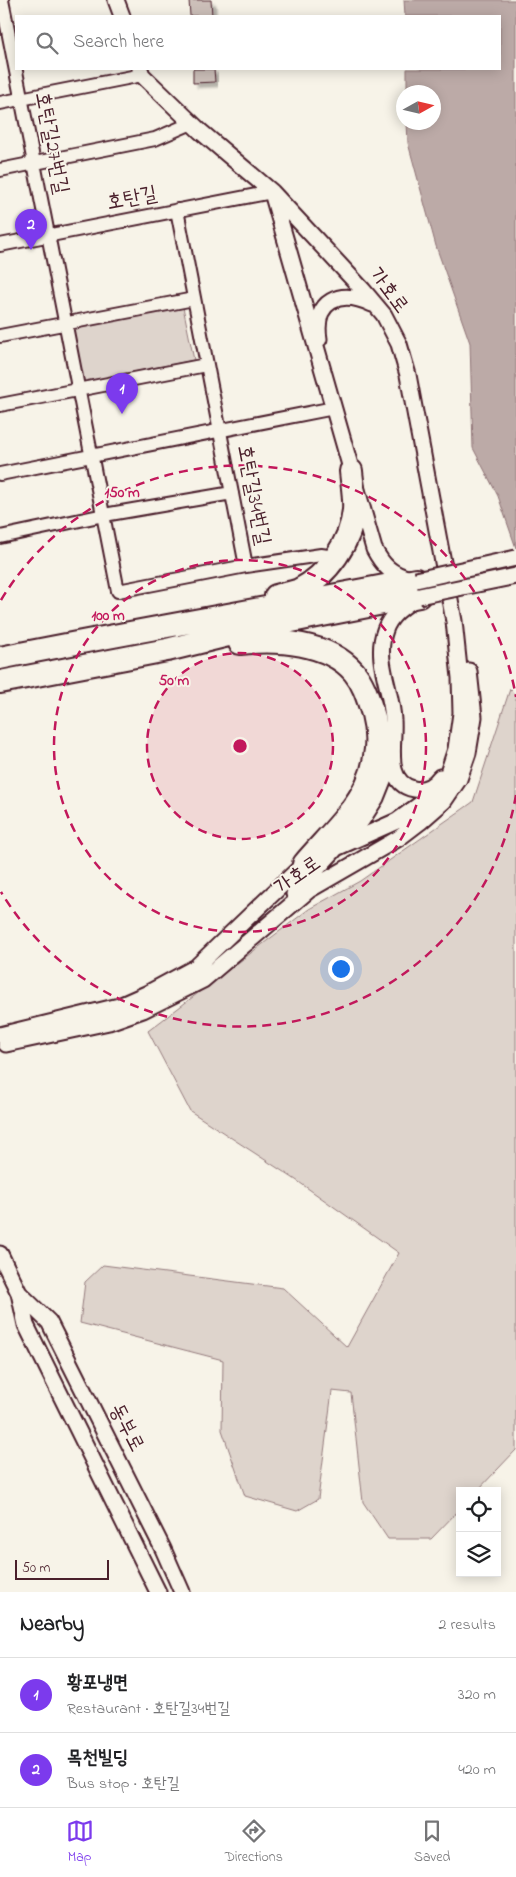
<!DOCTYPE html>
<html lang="en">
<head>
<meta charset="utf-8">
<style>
	body { margin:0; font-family:"Indie Flower","Poor Story",sans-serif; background:#f2f2f2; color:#202124 }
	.controls { position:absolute; right:15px; bottom:15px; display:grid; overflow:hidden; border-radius:0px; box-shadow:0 2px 12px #0003 }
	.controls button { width:45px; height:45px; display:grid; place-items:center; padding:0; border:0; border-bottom:1px solid #e0e0e0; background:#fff; color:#202124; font:25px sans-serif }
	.compass { position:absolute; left:396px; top:85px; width:45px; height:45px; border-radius:50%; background:#fff; box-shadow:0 2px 12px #0003; rotate:82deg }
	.scale { position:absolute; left:15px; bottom:12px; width:94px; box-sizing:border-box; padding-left:5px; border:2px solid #4a1f2b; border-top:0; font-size:14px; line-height:18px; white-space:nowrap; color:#4a1f2b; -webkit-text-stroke:4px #f7f3e8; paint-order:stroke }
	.you { position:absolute; left:340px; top:968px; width:18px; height:18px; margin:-12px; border:4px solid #fff; border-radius:50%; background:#1a73e8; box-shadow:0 0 0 8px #1a73e833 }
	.badge { display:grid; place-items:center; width:32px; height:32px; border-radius:50%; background:#7c3aed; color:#fff; font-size:16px; font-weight:700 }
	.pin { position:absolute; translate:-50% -41px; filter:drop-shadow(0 1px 2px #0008) }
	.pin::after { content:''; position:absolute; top:26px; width:18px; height:15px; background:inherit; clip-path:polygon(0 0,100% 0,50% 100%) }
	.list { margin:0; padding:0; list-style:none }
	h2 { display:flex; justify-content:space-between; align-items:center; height:65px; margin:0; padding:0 20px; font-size:21px }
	h2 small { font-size:16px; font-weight:400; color:#757577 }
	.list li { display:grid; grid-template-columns:32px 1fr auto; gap:15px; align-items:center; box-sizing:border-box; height:75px; padding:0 20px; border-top:1px solid #e0e0e0 }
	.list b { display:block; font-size:19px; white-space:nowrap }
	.list p { margin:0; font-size:16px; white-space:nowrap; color:#757577 }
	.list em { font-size:16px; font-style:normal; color:#757577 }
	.icon { flex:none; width:28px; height:28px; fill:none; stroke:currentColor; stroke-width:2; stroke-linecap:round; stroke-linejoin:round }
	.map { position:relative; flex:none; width:516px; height:1592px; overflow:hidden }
	.search { position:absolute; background:#fff; box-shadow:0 2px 12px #0003; left:15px; right:15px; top:15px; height:55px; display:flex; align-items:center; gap:12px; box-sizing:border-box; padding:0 18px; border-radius:0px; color:#757577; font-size:19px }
	.sheet { height:215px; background:#fff }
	nav { display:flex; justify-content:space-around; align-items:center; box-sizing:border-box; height:70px; border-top:1px solid #e0e0e0; background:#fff; font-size:14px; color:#757577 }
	nav a { display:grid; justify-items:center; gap:2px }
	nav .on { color:#7c3aed }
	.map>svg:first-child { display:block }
</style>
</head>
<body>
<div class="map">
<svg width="516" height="1592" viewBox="0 0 516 1592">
	<defs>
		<filter id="shadow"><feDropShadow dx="4.5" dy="4.5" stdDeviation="1" flood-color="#0004"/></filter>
	</defs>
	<rect width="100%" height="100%" fill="#f7f3e8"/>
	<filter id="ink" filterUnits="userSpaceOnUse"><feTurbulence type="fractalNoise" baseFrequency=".02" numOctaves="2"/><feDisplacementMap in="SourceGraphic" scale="10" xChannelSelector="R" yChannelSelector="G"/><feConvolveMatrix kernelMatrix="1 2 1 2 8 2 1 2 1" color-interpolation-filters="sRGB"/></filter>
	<g filter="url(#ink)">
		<path fill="#ded4cc" stroke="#947a7c" d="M183 307 194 360 83 382 72 329Z
			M510 689 516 695V1450L477 1491H460V1509L431 1539H388L363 1502 351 1393 332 1391 318 1499 297 1511 245 1496 222 1430 223 1360 80 1323 85 1282 103 1265 283 1288 347 1347 399 1253 296 1180 190 1111 148 1031 309 909 360 881 473 802Z"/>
		<path fill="#bcaaa7" stroke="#8e7275" d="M404 0H516V548L498 496 473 448 470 343 436 246 408 143 407 123 434 122V92H407V69H500V16H405Z"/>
		<path fill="#ccbfb9" stroke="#4a1f2b" filter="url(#shadow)" d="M189 0H211L212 16H190Z
			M193 69H214L215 82 193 83Z"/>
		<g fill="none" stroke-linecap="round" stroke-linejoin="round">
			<g stroke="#4a1f2b" stroke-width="16">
				<path id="minor" d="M2 0 118 591 246 566 321 555 335 557
					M0 103 142 75
					M0 170 155 139 192 123
					M177 210 246 566
					M0 245 272 192
					M0 336 194 299
					M0 405 206 365
					M0 474 334 408
					M0 537 104 515 232 493"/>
			</g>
			<g stroke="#4a1f2b" stroke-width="19">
				<path id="tertiary" d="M116 0 122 16
					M273 196 374 549C383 566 391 574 410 579
					M319 339C313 300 340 289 372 304
					M413 600C401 608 390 616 385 630 374 660 392 690 393 720 395 742 383 783 414 789 425 791 434 785 440 777
					M294 894 362 820 376 798 392 758
					M0 1035 119 1006 146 994 196 967 307 861 397 821 437 792 447 776 456 749 461 713 460 678 454 621 408 375 399 344 384 315 363 290 272 192 200 131 142 75 140 69
					M6 1044 109 1022 143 1010 203 980 309 890 399 838 420 822 444 801 459 779 468 753 474 717 469 671
					M0 1254 19 1293 26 1325 158 1592
					M19 1293 49 1322 163 1549 182 1592"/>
			</g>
			<g stroke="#4a1f2b" stroke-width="26">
				<path id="motorway" d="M276 596C283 594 292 593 299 590 328 575 351 542 354 510 355 497 352 483 351 471
					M240 643C277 639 328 642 354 672 364 684 368 699 373 714 379 736 377 762 367 784 353 814 325 839 304 864
					M0 658C138 630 277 607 416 580
					M0 682 167 650 261 627 419 596"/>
			</g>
			<use href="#minor" stroke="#f7f3e8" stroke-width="12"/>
			<use href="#tertiary" stroke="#f7f3e8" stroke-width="15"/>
			<use href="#motorway" stroke="#f7f3e8" stroke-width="22"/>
			<g stroke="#4a1f2b" stroke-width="19" stroke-linecap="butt">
				<path id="tertiary-bridge" d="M416 580 516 558
					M419 596 516 576"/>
			</g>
			<use href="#tertiary-bridge" stroke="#f7f3e8" stroke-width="15"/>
		</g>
	</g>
	<circle cx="240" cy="746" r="93" fill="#c2185b" fill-opacity=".12"/>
	<g fill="none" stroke="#c2185b" stroke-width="2.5" stroke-dasharray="9 6">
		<circle cx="240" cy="746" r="93"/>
		<circle cx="240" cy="746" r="186"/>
		<path d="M516 795A280 280 0 0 1 1 892M1 600A280 280 0 0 1 516 697"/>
	</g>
	<g text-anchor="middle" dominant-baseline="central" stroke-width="4" stroke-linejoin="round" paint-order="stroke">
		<g font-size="21" fill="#4a1f2b" stroke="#f7f3e8">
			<text transform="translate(51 143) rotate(79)">호탄길27번길</text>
			<text transform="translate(132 199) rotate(-11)">호탄길</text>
			<text transform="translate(388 291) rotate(53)">가호로</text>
			<text transform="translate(253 495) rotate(79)">호탄길34번길</text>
			<text transform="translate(298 876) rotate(-35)">가호로</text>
			<text transform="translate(126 1428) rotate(63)">동부로</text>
		</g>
	</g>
	<circle cx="240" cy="746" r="8" fill="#c2185b" stroke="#f7f3e8" stroke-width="2.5"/>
	<g font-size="15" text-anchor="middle" font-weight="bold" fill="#c2185b" stroke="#f7f3e8" stroke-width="4" stroke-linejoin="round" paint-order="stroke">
		<text x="122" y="497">150 m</text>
		<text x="108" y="620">100 m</text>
		<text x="174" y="685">50 m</text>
	</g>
</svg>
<div class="controls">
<button><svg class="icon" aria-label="locate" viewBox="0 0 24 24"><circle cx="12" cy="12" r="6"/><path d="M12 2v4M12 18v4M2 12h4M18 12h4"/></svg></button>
<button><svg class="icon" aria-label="layers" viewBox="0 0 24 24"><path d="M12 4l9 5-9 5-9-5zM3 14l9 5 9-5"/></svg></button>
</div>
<svg class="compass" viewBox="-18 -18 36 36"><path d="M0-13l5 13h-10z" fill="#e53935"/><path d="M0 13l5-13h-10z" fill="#757577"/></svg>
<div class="scale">50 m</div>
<div class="you"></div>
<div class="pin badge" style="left:122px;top:414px">1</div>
<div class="pin badge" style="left:31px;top:250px">2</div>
<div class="search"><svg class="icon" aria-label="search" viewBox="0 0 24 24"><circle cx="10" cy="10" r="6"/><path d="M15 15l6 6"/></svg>Search here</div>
</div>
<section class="sheet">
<h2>Nearby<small>2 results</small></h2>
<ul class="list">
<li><span class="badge">1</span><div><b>황포냉면</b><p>Restaurant · 호탄길34번길</p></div><em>320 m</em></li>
<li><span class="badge">2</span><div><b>목천빌딩</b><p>Bus stop · 호탄길</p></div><em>420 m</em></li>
</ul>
</section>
<nav>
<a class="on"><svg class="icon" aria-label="map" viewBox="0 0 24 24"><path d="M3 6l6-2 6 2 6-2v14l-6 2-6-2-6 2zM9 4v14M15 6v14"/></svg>Map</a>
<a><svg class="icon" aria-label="directions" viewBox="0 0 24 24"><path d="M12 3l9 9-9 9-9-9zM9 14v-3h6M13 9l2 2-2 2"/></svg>Directions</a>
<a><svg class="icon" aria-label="saved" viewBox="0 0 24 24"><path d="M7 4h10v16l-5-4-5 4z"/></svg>Saved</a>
</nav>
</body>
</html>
